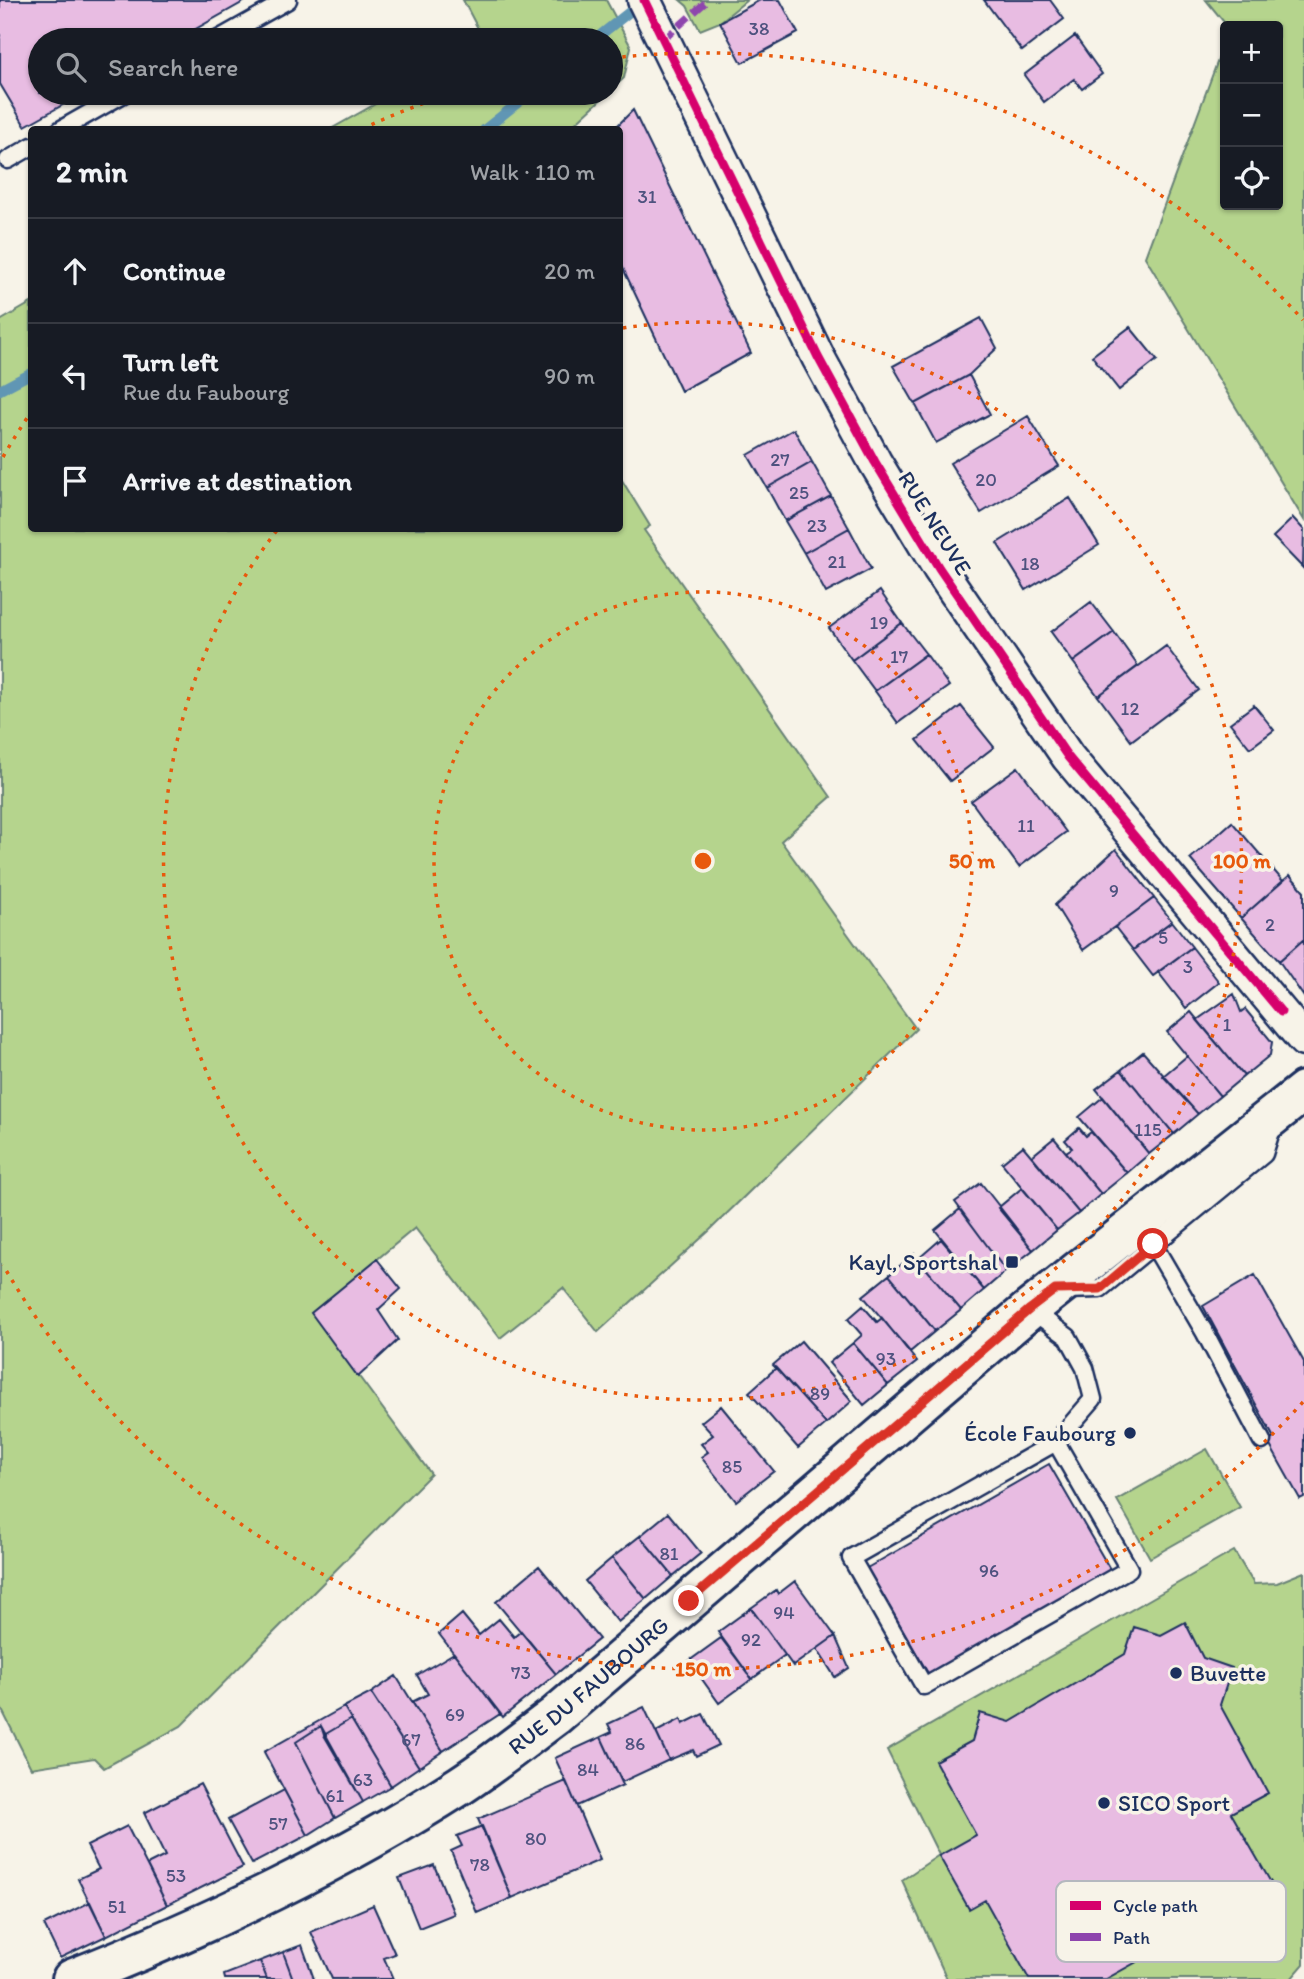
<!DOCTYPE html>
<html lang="en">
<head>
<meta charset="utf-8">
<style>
	body { margin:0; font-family:Itim,sans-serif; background:#20242c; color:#f1f3f6 }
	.controls { position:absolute; right:21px; top:21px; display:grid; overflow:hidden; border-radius:7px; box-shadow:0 2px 5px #0004 }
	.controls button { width:63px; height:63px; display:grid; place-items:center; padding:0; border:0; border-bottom:2px solid #363941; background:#171b24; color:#f1f3f6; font:35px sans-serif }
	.stop { position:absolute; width:21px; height:21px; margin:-16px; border:5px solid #d93025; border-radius:50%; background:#fff }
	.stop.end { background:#d93025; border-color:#fff; box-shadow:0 2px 7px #0008 }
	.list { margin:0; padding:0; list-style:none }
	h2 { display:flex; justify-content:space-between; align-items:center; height:91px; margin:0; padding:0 28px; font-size:30px }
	h2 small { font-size:23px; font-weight:400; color:#9ea1a6 }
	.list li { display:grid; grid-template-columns:46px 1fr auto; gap:21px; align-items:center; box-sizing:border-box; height:105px; padding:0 28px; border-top:2px solid #363941 }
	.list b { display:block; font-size:26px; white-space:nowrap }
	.list p { margin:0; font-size:23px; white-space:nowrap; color:#9ea1a6 }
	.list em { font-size:23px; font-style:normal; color:#9ea1a6 }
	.icon { flex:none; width:38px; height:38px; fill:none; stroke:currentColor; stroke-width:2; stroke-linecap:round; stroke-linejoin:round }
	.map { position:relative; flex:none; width:1304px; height:1979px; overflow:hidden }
	.search { position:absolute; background:#171b24; box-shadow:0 2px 5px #0004; left:28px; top:28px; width:595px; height:77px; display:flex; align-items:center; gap:18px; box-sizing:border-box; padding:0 24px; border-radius:38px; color:#9ea1a6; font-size:26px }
	.panel { position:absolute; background:#171b24; box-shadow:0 2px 5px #0004; left:28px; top:126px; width:595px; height:406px; border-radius:7px }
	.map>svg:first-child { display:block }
</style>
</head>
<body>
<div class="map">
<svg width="1304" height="1979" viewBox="0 0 1304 1979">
	<rect width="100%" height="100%" fill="#f7f3e8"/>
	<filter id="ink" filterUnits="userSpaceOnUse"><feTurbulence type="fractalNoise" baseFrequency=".0143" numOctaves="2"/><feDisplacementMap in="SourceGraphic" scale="14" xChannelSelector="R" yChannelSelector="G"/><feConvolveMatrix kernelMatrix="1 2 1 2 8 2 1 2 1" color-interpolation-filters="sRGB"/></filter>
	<g filter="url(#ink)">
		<path fill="#b5d48d" stroke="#688276" stroke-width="2" d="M463 0H606L631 47 624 78 611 90V40H484Z
			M680 0H747L720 22 700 30 687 6Z
			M1206 0H1304V520L1145 257 1225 41V205H1278V26H1227Z
			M395 93H608L569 129H331Z
			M31 303 32 528H620V477L650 526 644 530 831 797 781 841 916 1029 709 1231 598 1332 563 1288 500 1338 415 1228 312 1313 431 1474 181 1726 104 1768 94 1758 31 1768 0 1706V321Z
			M1207 1449 1240 1507 1150 1558 1117 1500Z
			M1234 1551 1254 1584 1277 1583 1304 1572V1964L1291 1979H947L902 1880 939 1855 887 1750Z"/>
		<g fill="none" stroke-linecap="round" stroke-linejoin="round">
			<path stroke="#6096b4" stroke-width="10" d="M594 40 642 2
				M484 130 530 93
				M0 390 32 373"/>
		</g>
		<path fill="#e8bce2" stroke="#1b2f5e" stroke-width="2" d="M0 0H247L176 40H40V93H84L25 126 0 84Z
			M760 0H780L798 33 742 63 720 22Z
			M984 0H1050L1064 19 1022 51Z
			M1075 36 1102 74 1082 89 1074 79 1044 102 1024 75Z
			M633 110 751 353 681 391 620 262V130H613Z
			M981 318 997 348 969 375 915 404 893 366Z
			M1130 327 1157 360 1119 390 1092 356Z
			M969 375 990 414 936 443 915 404Z
			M1028 416 1059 466 981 513 950 463Z
			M794 429 812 462 767 488 748 455Z
			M812 462 831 496 785 521 767 488Z
			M831 496 849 528 804 553 785 521Z
			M1070 498 1099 545 1026 590 997 543Z
			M1293 518 1304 530 1303 568 1273 537Z
			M849 528 871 569 826 593 804 553Z
			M880 591 902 623 852 660 829 628Z
			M1091 602 1114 632 1073 662 1051 632Z
			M902 623 926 654 875 691 852 660Z
			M1114 632 1138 666 1098 696 1073 662Z
			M1166 646 1199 690 1131 741 1098 696Z
			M926 654 949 686 898 723 875 691Z
			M1254 705 1274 730 1250 748 1230 723Z
			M961 706 994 747 950 781 917 740Z
			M1018 767 1066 832 1019 867 971 801Z
			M1232 822 1283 881 1241 918 1190 859Z
			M1116 849 1154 898 1083 950 1055 905Z
			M1290 875 1304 891V939L1279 961 1241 918Z
			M1154 898 1172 921 1133 950 1115 927Z
			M1172 921 1192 947 1153 976 1133 950Z
			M1304 939V997L1279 961Z
			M1192 947 1219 982 1186 1008 1158 972Z
			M1234 994 1241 1012 1245 1009 1272 1042 1270 1055 1244 1076 1197 1020Z
			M1191 1012 1244 1076 1220 1096 1167 1032Z
			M1143 1052 1198 1114 1174 1134 1121 1070Z
			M1187 1056 1220 1096 1198 1114 1163 1076Z
			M1121 1070 1174 1134 1149 1154 1096 1089Z
			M1103 1097 1149 1154 1127 1173 1079 1117Z
			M1079 1128 1086 1136 1091 1132 1127 1173 1101 1194 1066 1152 1072 1148 1065 1140Z
			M1054 1138 1101 1194 1079 1213 1032 1156Z
			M1023 1146 1079 1213 1057 1230 1002 1163Z
			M981 1183 1033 1250 1006 1271 955 1202Z
			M1022 1188 1057 1230 1033 1250 998 1208Z
			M960 1209 1006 1271 984 1290 935 1230Z
			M941 1239 984 1290 961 1310 918 1259Z
			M914 1254 961 1310 935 1331 889 1275Z
			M377 1259 401 1289 378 1310 398 1340 358 1377 311 1313Z
			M889 1275 935 1331 910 1352 863 1296Z
			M1255 1275 1304 1362V1497L1300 1499 1268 1442 1274 1438 1203 1306Z
			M863 1306 877 1322 882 1318 917 1362 888 1385 853 1343 862 1335 848 1319Z
			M801 1341 852 1401 826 1424 773 1365Z
			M853 1343 888 1385 864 1405 829 1363Z
			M776 1368 826 1424 798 1448 749 1392Z
			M721 1406 774 1471 736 1501 701 1457 708 1452 701 1444 713 1435 701 1422Z
			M1049 1464 1111 1571 929 1675 867 1568Z
			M668 1513 701 1553 673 1576 640 1536Z
			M640 1536 673 1576 646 1599 612 1558Z
			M612 1558 646 1599 618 1622 585 1581Z
			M539 1566 599 1639 556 1674 496 1602Z
			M795 1581 835 1636 793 1666 751 1608 776 1590 778 1594Z
			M751 1608 785 1655 752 1679 718 1632Z
			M462 1614 479 1635 499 1619 514 1637 521 1631 556 1674 503 1717 439 1634Z
			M1185 1622 1203 1658 1232 1668 1220 1705 1268 1793 1231 1813 1273 1886 1106 1979H1029L985 1900 969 1909 939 1856 976 1835 935 1761 972 1741 980 1713 1010 1722 1125 1654 1134 1627 1161 1635Z
			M835 1636 849 1668 835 1677 817 1649Z
			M721 1638 752 1679 719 1703 689 1661Z
			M454 1653 500 1714 443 1751 412 1702 428 1694 417 1675Z
			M396 1676 443 1751 419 1767 371 1693Z
			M371 1693 419 1767 391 1786 344 1707Z
			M344 1707 351 1719 324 1735 321 1726 296 1742 335 1818 308 1835 264 1752Z
			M644 1707 669 1760 622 1782 601 1737 612 1732 608 1724Z
			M703 1714 719 1745 696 1756 693 1750 669 1760 656 1732 681 1719 683 1724Z
			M351 1719 391 1786 363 1802 324 1735Z
			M321 1726 363 1802 335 1818 296 1742Z
			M601 1737 623 1785 577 1806 555 1758Z
			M566 1781 600 1860 512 1898 478 1819Z
			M200 1784 243 1867 167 1905 147 1865 165 1856 144 1813Z
			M284 1790 308 1835 252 1864 228 1820Z
			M127 1826 167 1905 106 1936 78 1879 99 1869 87 1846Z
			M482 1826 512 1898 477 1913 451 1851 462 1846 457 1836Z
			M434 1865 454 1914 419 1928 399 1878Z
			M90 1902 106 1936 60 1958 44 1925Z
			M373 1905 395 1954 384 1958 393 1979H332L311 1932Z
			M302 1945 314 1979H293L283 1952Z
			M283 1952 293 1979H267L260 1961Z
			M260 1961 267 1979H225L224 1975Z"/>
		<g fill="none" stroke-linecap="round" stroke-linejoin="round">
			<g stroke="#1b2f5e" stroke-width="21">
				<path id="service" d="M217 40 288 0
					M60 130 125 93
					M8 160 32 146
					M1153 1244 1205 1333 1262 1441
					M1065 1290 1100 1289 1264 1154 1273 1125
					M1030 1309 1068 1337 1085 1368 1093 1399 1056 1442 851 1558 924 1686 1129 1569 1056 1442"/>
			</g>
			<g stroke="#1b2f5e" stroke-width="37">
				<path id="minor" d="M644 0 818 357 875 462 939 568 1068 757 1304 1040"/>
			</g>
			<g stroke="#1b2f5e" stroke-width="44">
				<g id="secondary">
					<path id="s1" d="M72 1979C208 1925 338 1864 461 1785 493 1764 524 1739 555 1716L1030 1309 1304 1091"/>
				</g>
			</g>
			<use href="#service" stroke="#f7f3e8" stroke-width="16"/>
			<use href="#minor" stroke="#f7f3e8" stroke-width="32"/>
			<use href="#secondary" stroke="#f7f3e8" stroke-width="38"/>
			<path stroke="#8e44ad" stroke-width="7" stroke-dasharray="14 7" stroke-linecap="butt" d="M663 40 708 0"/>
			<g stroke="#f7f3e8" stroke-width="13">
				<path id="cycleway" d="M644 0 818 357 875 462 939 568 1068 757 1281 1012"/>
			</g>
			<use href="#cycleway" stroke="#d6006c" stroke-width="9"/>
		</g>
	</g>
	<g fill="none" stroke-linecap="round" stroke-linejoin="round" filter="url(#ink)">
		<path stroke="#d93025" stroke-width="9" d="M689 1601 1030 1309 1055 1290 1100 1289 1153 1244"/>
	</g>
	<g fill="none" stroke="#e8590c" stroke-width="3.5" stroke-dasharray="3.5 7">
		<circle cx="703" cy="861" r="269"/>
		<path d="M623 328A539 539 0 1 1 278 529"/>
		<path d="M1303 1402A808 808 0 0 1 3 1265M3 457A808 808 0 0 1 29 415M362 129A808 808 0 0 1 447 95M612 58A808 808 0 0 1 1303 320"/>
	</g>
	<g fill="#1b2f5e" stroke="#f7f3e8" stroke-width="2.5">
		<rect x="1005" y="1255" width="14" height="14" rx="3.5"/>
		<circle cx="1130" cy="1433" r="7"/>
		<circle cx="1176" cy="1673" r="7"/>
		<circle cx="1104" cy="1803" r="7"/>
	</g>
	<g text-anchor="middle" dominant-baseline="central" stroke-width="7" stroke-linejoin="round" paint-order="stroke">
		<g font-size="19" fill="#4e527f">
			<text x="759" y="28">38</text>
			<text x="647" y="196">31</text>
			<text x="780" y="459">27</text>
			<text x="986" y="479">20</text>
			<text x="799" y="492">25</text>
			<text x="817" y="525">23</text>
			<text x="837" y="561">21</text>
			<text x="1030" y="563">18</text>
			<text x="879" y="622">19</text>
			<text x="899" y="656">17</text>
			<text x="1130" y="708">12</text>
			<text x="1026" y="825">11</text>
			<text x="1114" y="890">9</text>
			<text x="1270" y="924">2</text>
			<text x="1163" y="937">5</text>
			<text x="1188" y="966">3</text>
			<text x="1227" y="1024">1</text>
			<text x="1148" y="1129">115</text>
			<text x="886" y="1358">93</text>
			<text x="820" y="1393">89</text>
			<text x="732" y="1466">85</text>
			<text x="669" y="1553">81</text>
			<text x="989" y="1570">96</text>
			<text x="784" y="1612">94</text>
			<text x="751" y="1639">92</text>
			<text x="521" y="1672">73</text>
			<text x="455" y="1714">69</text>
			<text x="411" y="1739">67</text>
			<text x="635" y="1743">86</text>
			<text x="588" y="1769">84</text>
			<text x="363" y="1779">63</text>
			<text x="335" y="1795">61</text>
			<text x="278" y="1823">57</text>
			<text x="536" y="1838">80</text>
			<text x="480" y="1864">78</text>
			<text x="176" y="1875">53</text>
			<text x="117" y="1906">51</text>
		</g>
		<g font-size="23" fill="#1b2f5e" stroke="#f7f3e8">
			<text transform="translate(935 523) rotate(58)">RUE NEUVE</text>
			<text stroke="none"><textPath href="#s1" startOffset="597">RUE DU FAUBOURG</textPath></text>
		</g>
		<g font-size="23" fill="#1b2f5e" stroke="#f7f3e8" text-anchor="end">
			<text x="998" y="1262">Kayl, Sportshal</text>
			<text x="1116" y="1433">École Faubourg</text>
			<text x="1190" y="1673" text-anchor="start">Buvette</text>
			<text x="1118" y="1803" text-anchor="start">SICO Sport</text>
		</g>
	</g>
	<rect x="1056" y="1881" width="230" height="81" rx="10" fill="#f7f3e8" stroke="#b5b8bf" stroke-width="2"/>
	<rect x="1070" y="1901" width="31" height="9" fill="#d6006c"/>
	<rect x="1070" y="1933" width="31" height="8" fill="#8e44ad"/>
	<g font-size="19" fill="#1b2f5e">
		<text x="1113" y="1912">Cycle path</text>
		<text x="1113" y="1944">Path</text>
	</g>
	<circle cx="703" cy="861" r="10" fill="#e8590c" stroke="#f7f3e8" stroke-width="3.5"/>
	<g font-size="21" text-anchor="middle" font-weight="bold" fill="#e8590c" stroke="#f7f3e8" stroke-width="7" stroke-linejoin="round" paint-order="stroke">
		<text x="972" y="868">50 m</text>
		<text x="1242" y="868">100 m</text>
		<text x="703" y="1676">150 m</text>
	</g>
</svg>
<div class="controls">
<button>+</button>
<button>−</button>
<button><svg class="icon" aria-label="locate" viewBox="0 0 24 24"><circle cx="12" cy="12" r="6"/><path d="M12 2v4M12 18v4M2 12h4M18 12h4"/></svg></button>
</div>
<div class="stop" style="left:1153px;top:1244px"></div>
<div class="stop end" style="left:689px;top:1601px"></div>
<div class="search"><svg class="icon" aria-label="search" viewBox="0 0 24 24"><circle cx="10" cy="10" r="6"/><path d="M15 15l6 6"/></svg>Search here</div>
<section class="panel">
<h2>2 min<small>Walk · 110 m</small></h2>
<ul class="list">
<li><svg class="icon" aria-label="ahead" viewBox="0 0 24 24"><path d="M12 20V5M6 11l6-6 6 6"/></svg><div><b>Continue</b></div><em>20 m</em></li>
<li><svg class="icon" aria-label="left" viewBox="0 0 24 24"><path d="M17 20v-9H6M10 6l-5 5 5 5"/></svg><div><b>Turn left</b><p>Rue du Faubourg</p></div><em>90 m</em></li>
<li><svg class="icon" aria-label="arrive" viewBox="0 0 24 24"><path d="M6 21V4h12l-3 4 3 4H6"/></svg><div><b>Arrive at destination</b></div></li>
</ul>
</section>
</div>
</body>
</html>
